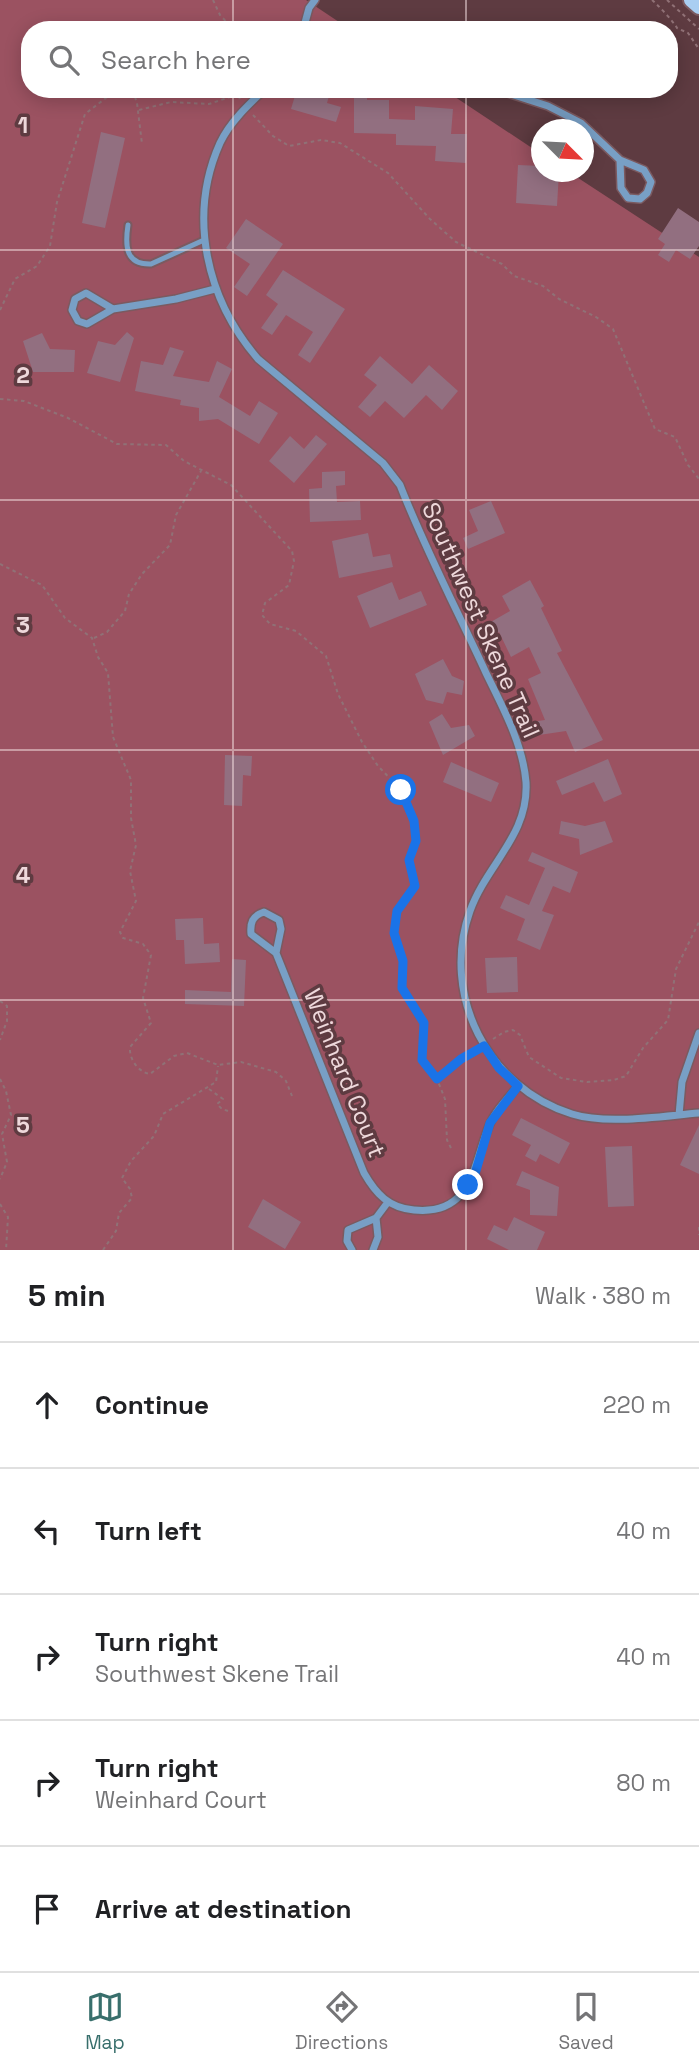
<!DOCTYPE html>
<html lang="en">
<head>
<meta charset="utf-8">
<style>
	body { margin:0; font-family:"Space Grotesk",sans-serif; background:#f6f6f6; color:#202124 }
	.compass { position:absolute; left:531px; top:119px; width:63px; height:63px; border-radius:50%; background:#fff; box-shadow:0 4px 18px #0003; rotate:114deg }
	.stop { position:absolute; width:21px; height:21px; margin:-16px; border:5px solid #1a73e8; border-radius:50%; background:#fff }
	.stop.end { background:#1a73e8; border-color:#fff; box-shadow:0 2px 7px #0008 }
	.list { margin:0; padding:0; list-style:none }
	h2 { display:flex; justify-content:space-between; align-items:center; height:91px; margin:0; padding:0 28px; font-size:30px }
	h2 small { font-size:23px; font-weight:400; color:#757577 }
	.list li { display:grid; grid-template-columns:46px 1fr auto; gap:21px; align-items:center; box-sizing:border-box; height:126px; padding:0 28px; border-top:2px solid #e0e0e0 }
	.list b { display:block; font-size:26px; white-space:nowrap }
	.list p { margin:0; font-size:23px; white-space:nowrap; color:#757577 }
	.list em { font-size:23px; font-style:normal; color:#757577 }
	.icon { flex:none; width:38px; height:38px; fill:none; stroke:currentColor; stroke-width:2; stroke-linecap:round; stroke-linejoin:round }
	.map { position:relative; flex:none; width:699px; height:1250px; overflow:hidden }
	.search { position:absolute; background:#fff; box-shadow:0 4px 18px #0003; left:21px; right:21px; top:21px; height:77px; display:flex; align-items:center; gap:18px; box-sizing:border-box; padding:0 24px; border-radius:28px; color:#757577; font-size:26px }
	.sheet { height:721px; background:#fff }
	nav { display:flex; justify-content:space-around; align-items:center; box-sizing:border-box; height:98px; border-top:2px solid #e0e0e0; background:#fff; font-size:19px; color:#757577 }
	nav a { display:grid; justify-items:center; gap:4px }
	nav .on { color:#386f6c }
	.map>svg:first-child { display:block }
</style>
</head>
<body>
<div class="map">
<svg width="699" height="1250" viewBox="0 0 699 1250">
	<rect width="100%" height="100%" fill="#5e3b41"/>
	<path fill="#9b5261" d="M0 0H306L351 30H30V89H443L541 154 542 172H569L699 257V1250H0Z"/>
	<path fill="#926f80" d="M297 89H331L327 103 341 107 336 122 291 109Z
		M354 89H367V100H389V119L415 120V106L453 109 451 134H467L466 163 435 161 436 146 396 145V134L354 133Z
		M101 132 125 138 105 228 82 223Z
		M518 165 542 166V172H559L557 206 516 203Z
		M678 208 699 222V246L690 259 676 250 669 262 658 255 665 244 658 239Z
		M246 219 283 244 247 296 234 287 250 264 226 248Z
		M283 270 345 309 310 363 298 355 313 332 286 315 272 335 261 328 278 304 266 295Z
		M127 332 134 338 120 382 87 373 98 341 115 345Z
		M42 333 50 349 75 350 74 372H33L23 341Z
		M170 347 184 351 173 376 209 382 217 361 232 369 219 397 250 416 259 401 278 413 259 444 218 419 199 421V408L180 405 181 400 135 391 141 361 163 365Z
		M380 356 412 384 429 365 458 391 442 410 426 395 404 418 385 401 370 417 358 407 377 385 364 375Z
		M316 435 327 444 294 483 269 461 290 436 304 449Z
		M345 471V485L336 486 337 502 360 501 361 520 310 522 309 489 322 488V472Z
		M491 501 505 533 468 549 463 538 478 531 469 510Z
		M368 533 373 557 390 554 393 567 339 578 332 541Z
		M530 580 544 606 541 608 562 651 557 653 603 740 575 752 566 731 539 735 538 721 545 720 528 679 541 673 529 647 511 657 499 632 495 634 489 623 510 611 502 596Z
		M392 582 399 600 421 591 427 605 370 628 357 596Z
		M443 659 452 676 464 681 462 695 447 692 443 704 426 700 415 674Z
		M442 714 451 728 469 725 475 736 443 755 429 722Z
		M225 755 252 756 251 776 243 775 242 806 224 805Z
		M608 759 622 794 604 802 594 782 562 795 556 781Z
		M451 762 499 783 491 802 443 782Z
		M561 821 585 826 605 821 613 842 580 855 579 839 559 834Z
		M532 852 578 872 570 893 553 886 542 911 554 915 540 950 517 940 525 919 500 908 506 895 529 905 545 868 528 861Z
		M203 918 204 944 219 943 220 962 185 964 184 940H176L175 919Z
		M517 957 518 992 487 993 485 958Z
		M232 959 246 960 244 1006 185 1004V990L231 992Z
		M521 1118 570 1143 559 1164 540 1154 536 1162 525 1156 531 1145 512 1135Z
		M699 1125V1174L680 1165Z
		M632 1146 634 1206 608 1207 605 1147Z
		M522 1171 559 1187 557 1216 530 1215V1190L516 1185Z
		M263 1199 301 1222 285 1249 248 1227Z
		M514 1217 545 1232 537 1250H509L487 1239 494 1225 507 1231Z"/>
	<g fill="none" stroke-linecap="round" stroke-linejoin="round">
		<g stroke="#7b5a60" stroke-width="9">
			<path id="lane" d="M128 225C125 245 125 265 151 264L204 240"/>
		</g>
		<g stroke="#7b5a60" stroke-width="10">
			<path id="street" d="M303 30 309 8 315 0
				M265 89C248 105 230 122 220 143 187 217 207 300 258 359L383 463 400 485C425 549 457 610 486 673 502 706 523 744 526 782 529 835 487 864 470 911 440 995 488 1088 572 1114 607 1125 662 1116 699 1113
				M495 89 548 106 581 123 620 160 644 170 651 182 647 193 640 199 628 198 621 188 620 160
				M113 309 86 293 75 299 72 310 78 321 87 324 113 309 176 299 215 289
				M276 953 251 934C250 923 252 916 264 912L279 920 281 929 276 953 364 1173C376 1194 389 1208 414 1210 473 1216 473 1164 489 1126 495 1111 508 1098 518 1086
				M679 1115 682 1082 699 1033
				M352 1250 347 1241 348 1230 376 1218 388 1202
				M373 1250 378 1237 376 1218"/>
		</g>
		<g stroke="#7b5a60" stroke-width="18">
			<path id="secondary" d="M691 0 699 7"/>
		</g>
		<path stroke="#907176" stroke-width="2" stroke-dasharray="3.5 3.5" stroke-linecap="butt" d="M213 0 220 15 234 30
			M652 0C657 4 674 22 677 28L688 33 699 49
			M667 0 699 29
			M237 89 240 100
			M139 110 171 102 209 104 236 95
			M253 115 273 136 289 146 321 140 340 143 388 173 430 219 456 242 502 264 514 276 543 286 559 299 596 317 613 329 655 429 675 437 688 465 699 479
			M0 310 15 279 37 266 50 246 57 202 85 114 115 91 128 92 135 97 137 103 142 144
			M0 399 24 401 68 418 117 444 166 445 184 461 231 485 292 551 294 561 289 585 265 603 262 615 270 624 296 631 326 656 338 694 362 742 378 766 401 790 411 813 416 837 410 865 416 886 397 911 394 933 403 961 402 987 424 1023 422 1061 437 1079
			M0 564 42 585 65 618 92 638 98 657 108 673 113 737 131 780V818L136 845 130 871 136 901 120 932 123 938 143 944 151 955 143 998 151 1023 130 1047C129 1059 138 1072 150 1074L174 1056 187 1053 218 1065 241 1062 276 1072 286 1081 292 1096
			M94 638 107 632 125 611 129 594 142 574 170 545 176 515 201 471
			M0 1001 7 1006V1021L0 1040
			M493 1039 504 1032 513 1030 520 1035 529 1057 561 1078 587 1082 614 1080 626 1076 643 1048 668 1020 676 969 699 922
			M0 1079 6 1091 11 1115 2 1134 7 1162 0 1179
			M209 1089 223 1099 217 1104 222 1109 228 1111
			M451 1148 447 1140 445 1099 437 1079 477 1050
			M0 1204 8 1217 6 1250
			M699 1227V1235
			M103 1250 116 1231 119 1213 132 1198 130 1189 122 1178 131 1161 154 1136 163 1114 216 1082 218 1066"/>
		<use href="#lane" stroke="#789fc5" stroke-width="5"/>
		<use href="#street" stroke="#789fc5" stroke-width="7"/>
		<use href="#secondary" stroke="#a9cef2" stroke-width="14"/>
	</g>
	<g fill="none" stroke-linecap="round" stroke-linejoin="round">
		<path stroke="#1a73e8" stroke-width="9" d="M401 790 414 821 416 841 409 860 415 886 397 911 394 933 403 961 402 988 424 1023 422 1060 437 1079 461 1059 484 1046 499 1068 518 1086 490 1123 475 1174 468 1185"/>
	</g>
	<path fill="none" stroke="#eed8db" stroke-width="2" stroke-opacity="0.55" d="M233 0V30M466 0V30M233 89V1250M466 89V1250M0 250H699M0 500H699M0 750H699M0 1000H699"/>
	<g text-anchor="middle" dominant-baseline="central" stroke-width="7" stroke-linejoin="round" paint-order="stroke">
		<g font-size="24" fill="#eed8db" stroke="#5e3b41">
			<text transform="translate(481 620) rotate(66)">Southwest Skene Trail</text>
			<text transform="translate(345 1073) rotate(68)">Weinhard Court</text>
		</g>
	</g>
	<g font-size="23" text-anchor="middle" font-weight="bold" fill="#eed8db" stroke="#5e3b41" stroke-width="7" stroke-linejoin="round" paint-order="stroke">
		<text x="23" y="133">1</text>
		<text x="23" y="383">2</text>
		<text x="23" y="633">3</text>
		<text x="23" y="883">4</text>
		<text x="23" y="1133">5</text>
	</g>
</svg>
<svg class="compass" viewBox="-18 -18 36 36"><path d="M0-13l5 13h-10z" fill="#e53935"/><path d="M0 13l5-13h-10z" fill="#757577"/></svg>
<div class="stop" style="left:401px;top:790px"></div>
<div class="stop end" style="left:468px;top:1185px"></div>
<div class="search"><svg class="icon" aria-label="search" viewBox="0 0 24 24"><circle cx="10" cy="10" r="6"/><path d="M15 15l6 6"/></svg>Search here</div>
</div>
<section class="sheet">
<h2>5 min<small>Walk · 380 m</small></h2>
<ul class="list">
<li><svg class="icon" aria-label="ahead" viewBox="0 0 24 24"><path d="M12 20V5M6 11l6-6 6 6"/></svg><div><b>Continue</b></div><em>220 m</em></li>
<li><svg class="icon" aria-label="left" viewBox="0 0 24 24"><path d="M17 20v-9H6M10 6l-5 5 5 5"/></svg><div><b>Turn left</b></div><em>40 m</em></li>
<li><svg class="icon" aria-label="right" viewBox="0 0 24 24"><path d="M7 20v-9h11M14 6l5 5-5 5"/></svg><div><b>Turn right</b><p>Southwest Skene Trail</p></div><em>40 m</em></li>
<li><svg class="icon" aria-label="right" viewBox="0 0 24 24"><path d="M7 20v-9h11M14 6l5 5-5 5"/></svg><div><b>Turn right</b><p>Weinhard Court</p></div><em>80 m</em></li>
<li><svg class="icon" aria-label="arrive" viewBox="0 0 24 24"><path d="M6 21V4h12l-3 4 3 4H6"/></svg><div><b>Arrive at destination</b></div></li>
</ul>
</section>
<nav>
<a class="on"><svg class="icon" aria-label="map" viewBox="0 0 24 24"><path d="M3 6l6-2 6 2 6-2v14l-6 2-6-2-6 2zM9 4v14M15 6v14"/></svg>Map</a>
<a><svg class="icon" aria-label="directions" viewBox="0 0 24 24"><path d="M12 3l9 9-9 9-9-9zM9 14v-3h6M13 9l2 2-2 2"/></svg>Directions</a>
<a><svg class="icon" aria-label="saved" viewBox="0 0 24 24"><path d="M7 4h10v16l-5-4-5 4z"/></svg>Saved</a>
</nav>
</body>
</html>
